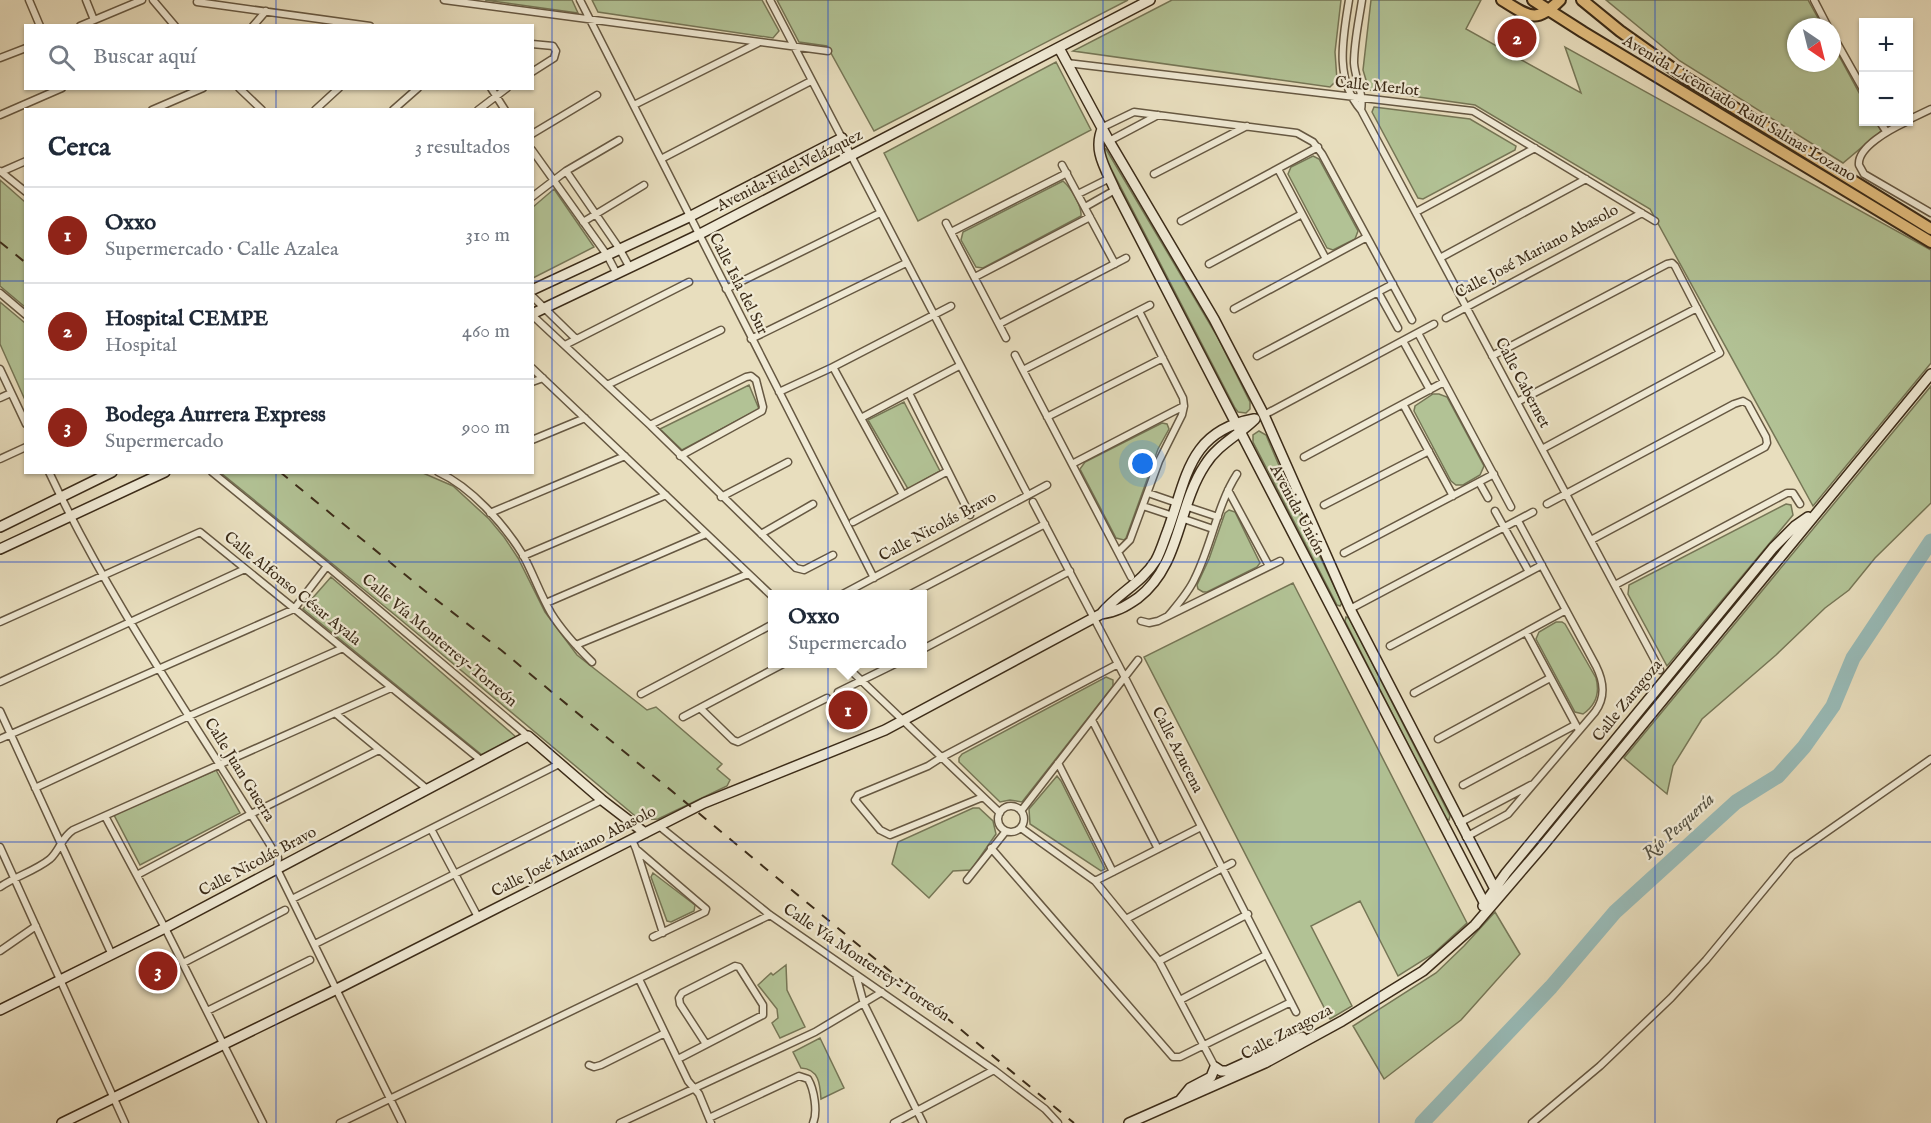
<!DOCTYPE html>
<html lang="es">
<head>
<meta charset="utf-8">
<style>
	body { margin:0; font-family:"IM FELL English",serif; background:#f2f2f3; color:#1f2937 }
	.controls { position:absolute; right:18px; top:18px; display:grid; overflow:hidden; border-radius:0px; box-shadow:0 2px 4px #0004 }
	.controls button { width:54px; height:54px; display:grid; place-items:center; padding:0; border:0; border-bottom:2px solid #e0e1e3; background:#fff; color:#1f2937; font:30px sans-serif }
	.compass { position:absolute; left:1787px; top:18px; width:54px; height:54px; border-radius:50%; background:#fff; box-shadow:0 2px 4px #0004; rotate:145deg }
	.you { position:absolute; left:1143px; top:464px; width:21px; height:21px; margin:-15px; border:4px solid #fff; border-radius:50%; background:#1a73e8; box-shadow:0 0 0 9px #1a73e833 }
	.badge { display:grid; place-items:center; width:39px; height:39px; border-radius:50%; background:#8f2418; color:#fff; font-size:20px; font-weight:700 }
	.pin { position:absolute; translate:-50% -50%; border:3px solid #fff; box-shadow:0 2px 6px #0006 }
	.popup { position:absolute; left:768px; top:590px; width:159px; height:78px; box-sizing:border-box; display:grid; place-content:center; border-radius:0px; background:#fff; filter:drop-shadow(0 2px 4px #0005); font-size:20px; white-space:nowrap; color:#747a83 }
	.popup b { font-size:22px; color:#1f2937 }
	.popup::after { content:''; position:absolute; left:50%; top:100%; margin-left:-12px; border:12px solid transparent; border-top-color:#fff }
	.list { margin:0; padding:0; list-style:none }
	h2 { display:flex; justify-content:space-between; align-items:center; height:78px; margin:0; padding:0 24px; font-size:26px }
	h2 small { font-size:20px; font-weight:400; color:#747a83 }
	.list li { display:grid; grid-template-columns:39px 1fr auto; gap:18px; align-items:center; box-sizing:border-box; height:96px; padding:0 24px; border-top:2px solid #e0e1e3 }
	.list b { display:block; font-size:22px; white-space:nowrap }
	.list p { margin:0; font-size:20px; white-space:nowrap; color:#747a83 }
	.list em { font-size:20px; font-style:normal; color:#747a83 }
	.icon { flex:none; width:33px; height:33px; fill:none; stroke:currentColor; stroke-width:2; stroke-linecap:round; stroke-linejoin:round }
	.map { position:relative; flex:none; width:1931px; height:1123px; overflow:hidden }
	.search { position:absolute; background:#fff; box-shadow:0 2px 4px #0004; left:24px; top:24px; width:510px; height:66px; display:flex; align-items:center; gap:15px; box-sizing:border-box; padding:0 21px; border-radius:0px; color:#747a83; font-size:22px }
	.panel { position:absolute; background:#fff; box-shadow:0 2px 4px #0004; left:24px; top:108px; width:510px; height:366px; border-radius:0px }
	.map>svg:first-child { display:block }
</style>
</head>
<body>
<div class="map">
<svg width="1931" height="1123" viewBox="0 0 1931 1123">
	<rect width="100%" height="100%" fill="#e8debe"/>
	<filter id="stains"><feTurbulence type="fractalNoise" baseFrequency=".00333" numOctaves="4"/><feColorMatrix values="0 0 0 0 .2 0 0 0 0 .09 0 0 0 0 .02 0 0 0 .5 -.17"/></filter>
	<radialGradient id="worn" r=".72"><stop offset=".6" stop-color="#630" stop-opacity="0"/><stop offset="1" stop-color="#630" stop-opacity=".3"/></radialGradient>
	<path fill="#b2c295" stroke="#767656" stroke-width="1.5" d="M485 0H572L578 13Z
		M592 0H762L779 31 773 38 598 12Z
		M777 0H1128L874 131 827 46 799 42Z
		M1172 0H1341L1335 52 1337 80 1330 87 1073 51Z
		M1371 0H1481L1466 29 1581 93 1565 47 1931 250V363L1813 506 1650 209 1475 105 1369 90 1363 70Z
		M1606 0H1808L1823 27H1796V63H1832V43L1863 100 1864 122H1876L1881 131 1843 163 1680 61Z
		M1056 62 1091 130 918 221 884 153Z
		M1374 107 1470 119 1516 146 1515 150 1423 199 1418 198 1372 112Z
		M1104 148 1106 149 1217 336 1250 402V409L1246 413 1238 412 1235 408 1102 151Z
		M1313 156 1319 159 1358 231 1355 239 1333 250 1327 248 1288 174 1291 167Z
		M0 180 25 202V307L0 286Z
		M1063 181C1071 188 1082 206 1081 216L983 268 976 267 961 240 963 232Z
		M554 189 594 247 533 278V207Z
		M0 302 25 323V400L0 344Z
		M749 385 759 409 682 450 660 429Z
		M1931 386V503L1875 558 1849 590 1825 608 1776 655 1702 719 1673 766 1667 794 1624 758Z
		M1433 394H1439L1447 397 1484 466 1480 475 1463 485H1456L1451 481 1414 411 1415 406Z
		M904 402 940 471 908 489 868 420Z
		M1162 423 1167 424 1169 429 1158 449 1126 538 1124 540 1116 538 1080 469 1085 462Z
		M1259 431 1266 435 1302 519 1342 603 1340 606 1337 605 1253 442V435Z
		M221 473H423L453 486 489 519 504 537 518 558 545 612 577 655 647 710 656 707 722 764 717 769 730 780 727 786 658 819 640 820 395 615Z
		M1786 504 1791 505 1793 515 1667 666 1628 594 1629 585Z
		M1229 510 1235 512 1260 563 1257 567 1207 592H1203L1198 589 1197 585 1209 559 1225 513Z
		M331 577 516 737 482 755 303 609Z
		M1293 583 1467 923 1433 954 1398 976 1360 901 1311 926 1352 1006 1330 1019 1144 657Z
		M1346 617 1349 618 1450 816 1449 820 1446 819 1345 621Z
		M1556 622H1562L1565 624 1596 678C1600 693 1596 705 1583 714L1575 712 1536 639 1539 632Z
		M1106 677 1113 680V686L1022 802 1010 800 1000 802 959 762V758L962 754Z
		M216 770 240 813 140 865 114 815Z
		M1057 776 1061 781 1105 869 1101 871 1030 824 1029 809Z
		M973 808H979L993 821 996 834 971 870 953 871 929 898 892 864 898 842Z
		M653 873 695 905 694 911 671 922 667 921 651 877Z
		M1495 912 1520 954 1461 1020 1384 1079 1353 1026 1436 973 1464 946Z
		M786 965 787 990 805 1027 780 1038 772 1023 778 1018 777 1009 758 985 771 973 773 975Z
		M820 1038 844 1088 821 1099C820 1084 819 1069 801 1068L793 1052Z"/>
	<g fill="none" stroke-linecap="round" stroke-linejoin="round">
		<path stroke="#98bbb8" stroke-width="15" d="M1422 1123 1551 987 1615 912 1736 802 1778 776 1804 747 1833 706 1853 658 1931 541"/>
		<g stroke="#665842" stroke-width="9">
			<path id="street" d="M29 0 40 26
				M86 0 94 20
				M153 0 175 26
				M444 0 828 51
				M580 0 874 578
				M770 0 1028 495
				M1349 0C1343 38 1334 79 1361 110L1660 670
				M1814 0 1828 27
				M197 2 370 26
				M80 26 142 0
				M253 26 266 11
				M1832 34 1864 91
				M532 44 553 46 556 51 554 58 532 72
				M0 58 26 48
				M1067 63 1473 111 1655 221
				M239 88 262 110
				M491 88 505 110
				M634 105 758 43
				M152 110 203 88
				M315 110 339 88
				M393 110 418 88
				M478 110 507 88
				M1361 110C1364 93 1355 79 1354 63 1354 42 1359 20 1362 0
				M0 115 62 88
				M1908 120 1931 109
				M1880 122 1886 131
				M1906 122C1891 129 1857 147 1859 165L1864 174 1931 213
				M1103 127 1134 112 1297 133 1313 142 1322 154 1412 320
				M532 134 597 95
				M1109 141 1158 115
				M532 150 607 255 617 274
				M661 159 811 81
				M1062 165 1115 264
				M1278 169 1326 259
				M0 171 26 192
				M566 171 619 248 630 268
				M1 172 26 161
				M1154 174 1247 126
				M1078 194 1110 178
				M532 197 566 171 619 140
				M1085 207 1115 190
				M1416 212 1535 148
				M1181 221 1318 147
				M583 222 644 185
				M946 223 1006 338
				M951 232 1067 173
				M1440 258 1586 179
				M1209 264 1302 214
				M975 277 1090 217
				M726 289 880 213
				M1378 292 1398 328
				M0 293 26 315
				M532 296 576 339
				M1234 309 1367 237
				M532 315 650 425 796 568 804 570 833 555
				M1446 318 1642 213
				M999 324 1126 258
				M1418 333 1511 507
				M751 339 906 263
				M1403 341 1430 390
				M565 345 689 282
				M1015 355 1131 577
				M1257 356 1393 284
				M1492 356 1667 264 1672 263 1675 266 1720 353 1542 449
				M833 367 903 495
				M532 368 773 597
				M0 369 26 424
				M1023 370 1150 305
				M532 382 543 378
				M607 385 721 330
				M779 392 833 367 951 306
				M909 393 970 515
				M0 398 11 393
				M1517 402 1697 308
				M1403 404 1453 496
				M1264 415 1434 324
				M1047 417 1163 358
				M861 418 959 366
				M650 425 746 377 751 376 756 380 763 407 762 411 680 456
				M532 440 585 418
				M1304 457 1444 382
				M0 459 26 447
				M1072 464 1184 406
				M49 472C113 608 201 731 278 858L277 869 402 1123
				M212 472 327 566 528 736
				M438 472C471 487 504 524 523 555 533 573 540 594 551 613 562 631 577 647 592 662
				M1479 482 1488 498
				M1228 490 1269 566
				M1148 493 1177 503
				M721 497 788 462
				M1033 502 1118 664 1296 1012
				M1547 504 1734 404 1743 401 1748 404 1766 437 1767 443 1765 447 1591 540
				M1324 505 1429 451
				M1143 506 1173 516
				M1188 507 1218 517
				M1495 511 1529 572
				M490 513 625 456
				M1184 519 1213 529
				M853 522 948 471
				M761 534 813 504
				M1118 552 1130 540 1159 461 1182 415 1184 406 1183 398 1139 311
				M1344 553 1494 474
				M523 556 666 495
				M1615 585 1787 493H1793L1800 504
				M843 594 1047 485
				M911 594 1045 524
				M546 603 706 534
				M1350 609 1533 512
				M1168 616C1178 604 1189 592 1195 578 1212 544 1217 505 1237 474
				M1141 621 1149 623 1158 621 1280 561
				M0 622 200 532 482 761
				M1526 632 1577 727
				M576 645 748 574
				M1390 646 1542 565
				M923 649 1070 571
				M844 664 1000 813
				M0 682 245 569
				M838 692 895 664
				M1414 693 1566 610
				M641 694 773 624
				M700 708 733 740 738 742 827 698
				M0 711 112 955
				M335 713 427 789
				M683 717 783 664
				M1092 720 1158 849
				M0 739 294 609 327 566
				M1438 739 1550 678
				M1058 763 1113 872
				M1463 785 1575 725
				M35 788 189 716 343 648
				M983 797 890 835 880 830 855 800 858 795 928 766 942 757 1118 664
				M998 819a13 13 0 1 1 26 0a13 13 0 1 1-26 0Z
				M1021 811 1138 660
				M105 816 165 928 263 1123
				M1459 823 1531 785
				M659 826 770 915 994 1070 1045 1109 1058 1123
				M1021 828 1095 881 1126 919 1159 961 1215 1067
				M431 829 478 917
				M1466 837 1508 814 1595 712C1606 697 1604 682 1596 666L1518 521
				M632 840 636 849 663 933
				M0 847 125 1123
				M991 848 1173 1057H1180L1291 1002
				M636 849 706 909 705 912 653 937
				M137 875 251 814 379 750
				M967 880 1006 831
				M1095 881 1201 827
				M0 887C16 876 35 871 50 859 60 850 61 838 73 830L391 688
				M292 899 561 763
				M1126 919 1232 863
				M315 944 602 800
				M0 951 36 926
				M1159 961 1248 914
				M183 963 285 910
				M856 975 864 1004 923 1123
				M639 979 688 1081 699 1094 711 1123
				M1180 1000 1266 955
				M207 1011 310 960
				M678 1059 763 1015V1005L739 967 735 966 682 993 679 998 680 1004 706 1044
				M589 1065 594 1067 601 1065 665 1033
				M709 1118 799 1076 808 1079C814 1089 818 1112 813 1123
				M340 1123 770 915
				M620 1123 815 1032 882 992
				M894 1123 994 1070
				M1532 1123 1600 1066 1671 998 1706 960 1792 856 1931 759"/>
		</g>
		<g stroke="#3b2b18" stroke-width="12">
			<path id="secondary" d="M1059 48 1109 141 1214 319 1264 415 1350 609 1499 897
				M1103 127C1092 150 1106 169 1115 190L1488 910
				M532 290 689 217 842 138
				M532 314 698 235 1150 0
				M0 527 112 472
				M0 549 165 472
				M1101 614C1118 593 1142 583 1156 560 1161 551 1164 540 1168 530 1187 477 1189 431 1254 419
				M1483 906 1506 873 1773 548 1795 526 1808 517
				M0 1010 165 928 528 736 602 800 645 833
				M1215 1067 1221 1071H1227L1302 1037
				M1181 1099 1190 1088 1211 1077 1215 1067
				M62 1123 337 989 704 803 885 730 1101 614C1116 612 1125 607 1138 598 1181 565 1177 507 1205 465 1217 445 1239 435 1255 419
				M1129 1123 1265 1063 1342 1021 1423 971 1475 925 1541 848 1931 374"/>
		</g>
		<g stroke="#3b2b18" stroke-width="14">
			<path id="primary" d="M1502 0C1529 16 1535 25 1560 0
				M1533 0 1583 32 1931 242
				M1582 0 1620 31 1686 78 1931 229"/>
		</g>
		<use href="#street" stroke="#f0ead5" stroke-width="6"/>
		<use href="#secondary" stroke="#f0ead5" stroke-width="9"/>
		<use href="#primary" stroke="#e4bf7f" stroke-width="10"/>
		<path stroke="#3b2b18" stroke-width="2" stroke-dasharray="10 10" stroke-linecap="butt" d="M0 242 26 263
			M280 472 425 591 501 650 1074 1123"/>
	</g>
	<path fill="none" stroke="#1d4ed8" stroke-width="1.5" stroke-opacity="0.55" d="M276 0V26M552 0V1123M828 0V1123M1103 0V1123M1379 0V1123M1655 0V1123M276 88V110M0 281H26M532 281H1931M276 472V1123M0 562H1931M0 842H1931"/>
	<g text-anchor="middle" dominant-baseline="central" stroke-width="4.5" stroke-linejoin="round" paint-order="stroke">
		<g font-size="16" fill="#3b2b18" stroke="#f0ead5">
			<text transform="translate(1377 87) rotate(6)">Calle Merlot</text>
			<text transform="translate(1739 109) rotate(31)">Avenida Licenciado Raúl Salinas Lozano</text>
			<text transform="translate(790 171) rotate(-27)">Avenida Fidel Velázquez</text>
			<text transform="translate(1537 252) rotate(-28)">Calle José Mariano Abasolo</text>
			<text transform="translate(738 284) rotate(63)">Calle Isla del Sur</text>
			<text transform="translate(1522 383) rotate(62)">Calle Cabernet</text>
			<text transform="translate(1297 510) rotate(62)">Avenida Unión</text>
			<text transform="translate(938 527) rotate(-28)">Calle Nicolás Bravo</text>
			<text transform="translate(292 589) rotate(39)">Calle Alfonso César Ayala</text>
			<text transform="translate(439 641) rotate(40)">Calle Vía Monterrey-Torreón</text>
			<text transform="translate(1628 701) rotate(-51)">Calle Zaragoza</text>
			<text transform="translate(1177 750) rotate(63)">Calle Azucena</text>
			<text transform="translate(239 770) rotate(58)">Calle Juan Guerra</text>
			<text transform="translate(574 852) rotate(-27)">Calle José Mariano Abasolo</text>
			<text transform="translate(258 862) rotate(-28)">Calle Nicolás Bravo</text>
			<text transform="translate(866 963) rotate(34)">Calle Vía Monterrey-Torreón</text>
			<text transform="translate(1287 1033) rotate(-28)">Calle Zaragoza</text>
		</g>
		<g font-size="18" font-style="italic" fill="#524f40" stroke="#f0ead5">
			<text transform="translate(1679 827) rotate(-42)">Río Pesquería</text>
		</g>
	</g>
	<rect width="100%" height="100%" filter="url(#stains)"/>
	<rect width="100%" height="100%" fill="url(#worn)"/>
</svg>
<div class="controls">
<button>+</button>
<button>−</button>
</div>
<svg class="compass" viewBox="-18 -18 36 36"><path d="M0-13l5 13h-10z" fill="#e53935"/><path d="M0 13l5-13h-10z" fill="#747a83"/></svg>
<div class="you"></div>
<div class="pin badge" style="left:848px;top:710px">1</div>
<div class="popup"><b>Oxxo</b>Supermercado</div>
<div class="pin badge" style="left:1517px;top:38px">2</div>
<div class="pin badge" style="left:158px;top:971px">3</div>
<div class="search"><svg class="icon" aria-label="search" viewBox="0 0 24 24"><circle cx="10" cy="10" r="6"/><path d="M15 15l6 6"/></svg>Buscar aquí</div>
<section class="panel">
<h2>Cerca<small>3 resultados</small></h2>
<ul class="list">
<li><span class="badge">1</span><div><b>Oxxo</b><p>Supermercado · Calle Azalea</p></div><em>310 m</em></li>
<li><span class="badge">2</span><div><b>Hospital CEMPE</b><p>Hospital</p></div><em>460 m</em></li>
<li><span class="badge">3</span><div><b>Bodega Aurrera Express</b><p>Supermercado</p></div><em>900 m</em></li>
</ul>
</section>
</div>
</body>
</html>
